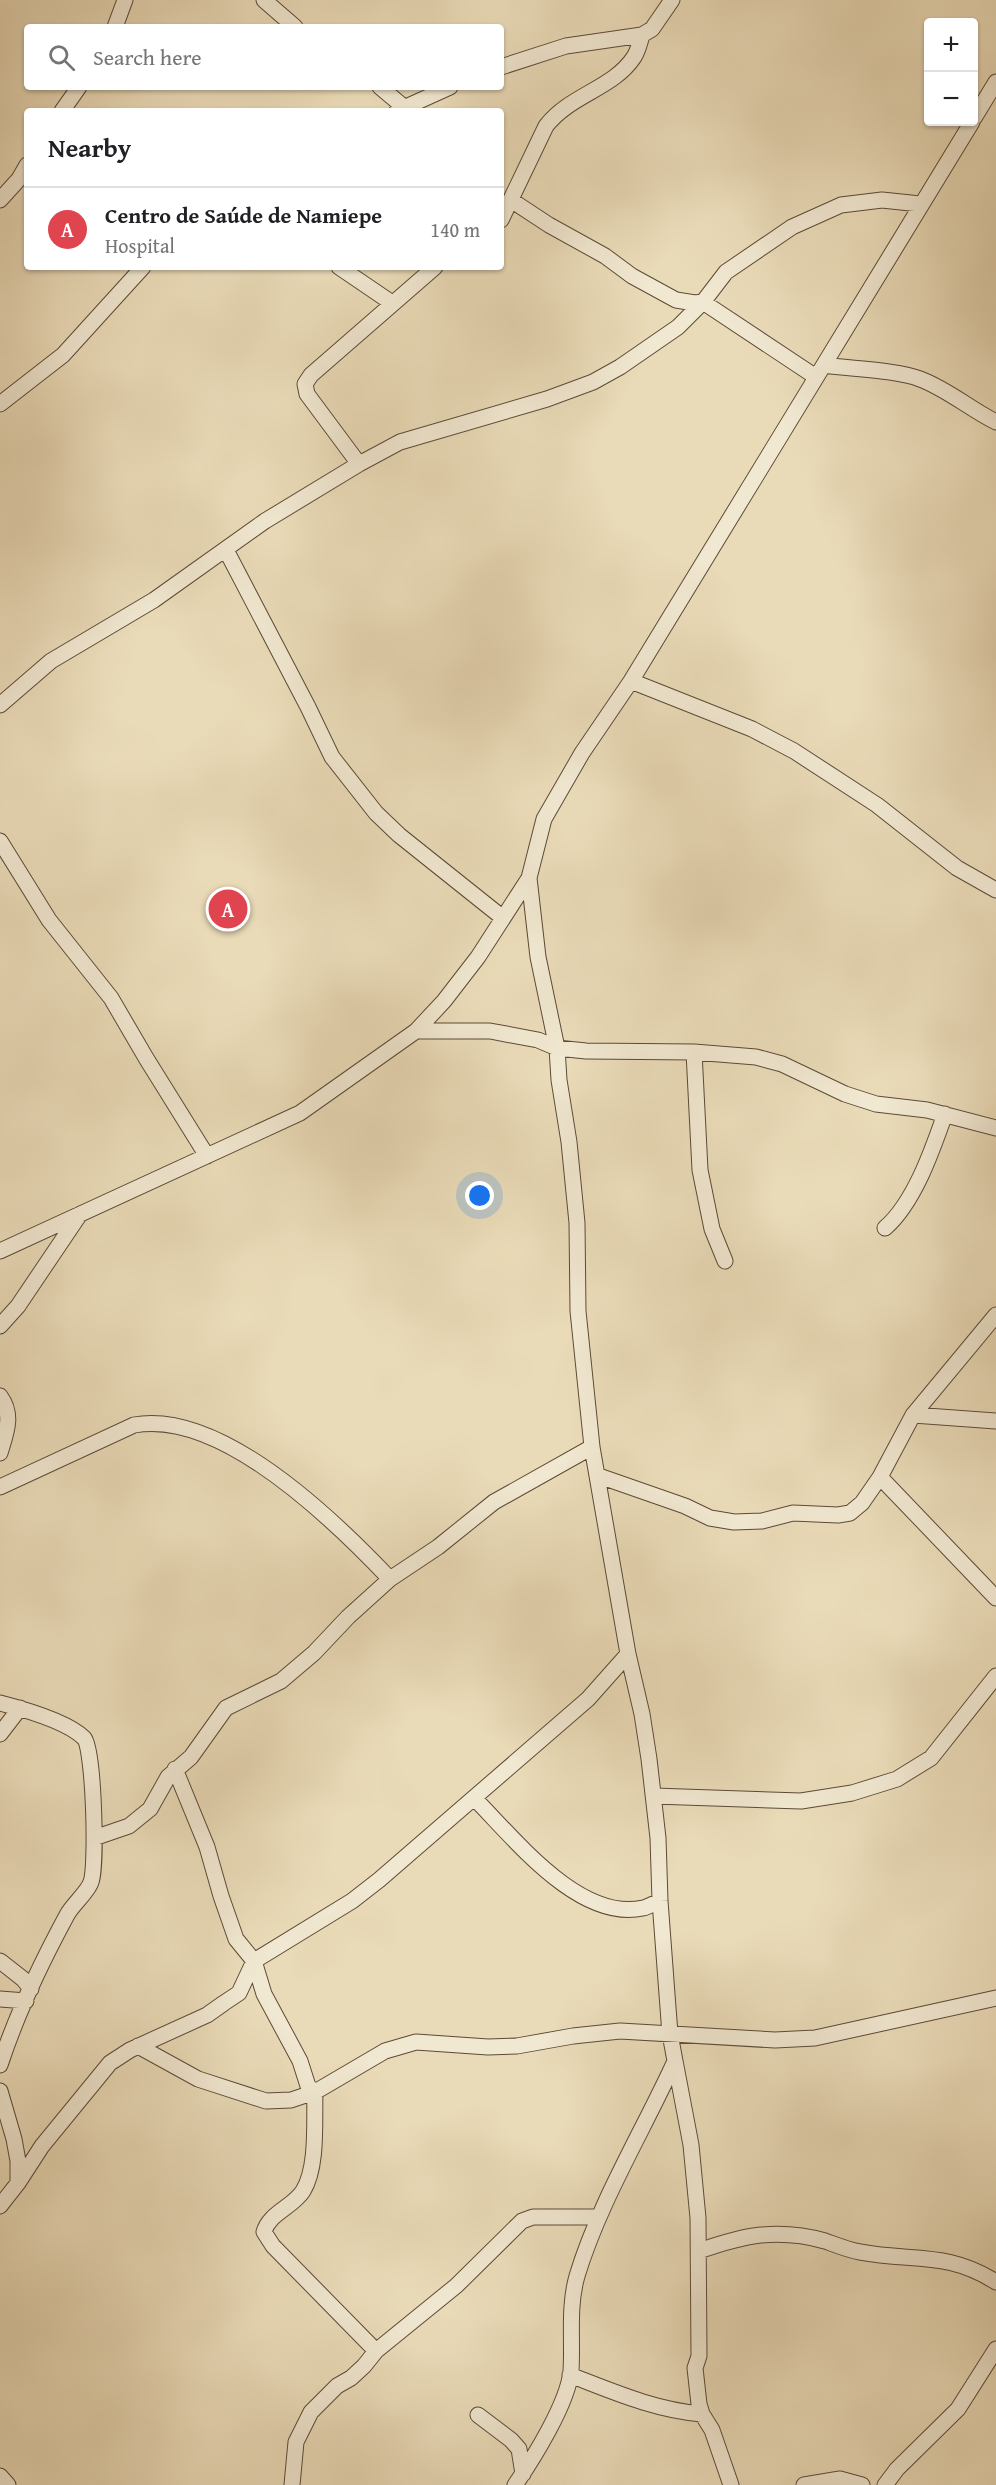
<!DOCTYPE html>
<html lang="en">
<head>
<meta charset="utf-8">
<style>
	body { margin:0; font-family:"Gentium Book Plus",serif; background:#f2f2f2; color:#202124 }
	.controls { position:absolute; right:18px; top:18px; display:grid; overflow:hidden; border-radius:6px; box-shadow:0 2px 4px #0004 }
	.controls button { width:54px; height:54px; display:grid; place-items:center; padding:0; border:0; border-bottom:2px solid #e0e0e0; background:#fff; color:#202124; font:30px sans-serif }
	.you { position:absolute; left:480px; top:1196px; width:21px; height:21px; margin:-15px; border:4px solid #fff; border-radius:50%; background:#1a73e8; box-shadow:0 0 0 9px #1a73e833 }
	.badge { display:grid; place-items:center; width:39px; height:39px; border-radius:50%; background:#8f2418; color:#fff; font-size:20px; font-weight:700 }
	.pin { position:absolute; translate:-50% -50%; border:3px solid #fff; box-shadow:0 2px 6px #0006 }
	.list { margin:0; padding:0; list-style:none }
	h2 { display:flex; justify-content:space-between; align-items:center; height:78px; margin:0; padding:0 24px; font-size:26px }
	h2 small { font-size:20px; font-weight:400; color:#757577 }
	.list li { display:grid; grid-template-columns:39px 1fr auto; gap:18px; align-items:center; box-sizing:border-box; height:84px; padding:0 24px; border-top:2px solid #e0e0e0 }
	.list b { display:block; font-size:22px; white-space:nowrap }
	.list p { margin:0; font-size:20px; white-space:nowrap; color:#757577 }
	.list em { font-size:20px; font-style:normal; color:#757577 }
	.icon { flex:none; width:33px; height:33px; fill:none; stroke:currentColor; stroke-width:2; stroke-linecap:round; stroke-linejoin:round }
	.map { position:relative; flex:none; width:996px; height:2485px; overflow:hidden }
	.search { position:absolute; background:#fff; box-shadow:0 2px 4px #0004; left:24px; top:24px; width:480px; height:66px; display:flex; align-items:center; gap:15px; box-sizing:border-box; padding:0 21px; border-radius:6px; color:#757577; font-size:22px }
	.panel { position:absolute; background:#fff; box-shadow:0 2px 4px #0004; left:24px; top:108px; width:480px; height:162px; border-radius:6px }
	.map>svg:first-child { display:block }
</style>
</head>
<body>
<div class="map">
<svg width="996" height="2485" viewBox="0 0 996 2485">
	<rect width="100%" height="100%" fill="#eadbb8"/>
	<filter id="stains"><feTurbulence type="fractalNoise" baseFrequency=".00333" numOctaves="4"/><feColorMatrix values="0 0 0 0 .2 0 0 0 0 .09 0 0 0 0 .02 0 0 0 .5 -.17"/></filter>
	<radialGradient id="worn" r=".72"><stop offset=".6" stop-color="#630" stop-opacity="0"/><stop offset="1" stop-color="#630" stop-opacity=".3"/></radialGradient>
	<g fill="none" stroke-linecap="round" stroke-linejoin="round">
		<g stroke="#5c4a37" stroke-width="17">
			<path id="street" d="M264 0 295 27
				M115 27 125 0
				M501 67 566 46 642 35 652 29 672 0
				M380 87 405 108
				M62 111 79 87
				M397 111 450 87
				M974 118 996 82
				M0 200 19 179 27 165
				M511 200 549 225 605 256 632 276 676 300 695 303 703 302 816 377
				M501 220 546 126C571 94 613 89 634 57 638 51 640 43 642 35
				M339 267 392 303
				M824 365C851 369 897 370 920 379 947 389 970 409 996 422
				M0 404 63 355 143 267
				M359 464 307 394 305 384 311 375 435 267
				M226 550 308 707 332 757 376 813 399 835 503 918
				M631 681 752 729 794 751 877 805 957 868 996 890
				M0 705 51 661 154 600 265 521 359 464 400 442 547 399 593 382 620 367 678 327 703 302 726 272 792 227 841 205 882 200 920 204
				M0 841 49 920 111 998 146 1058 207 1156
				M416 1031H490L538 1040 557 1048 586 1051 694 1052 756 1057 782 1064 845 1094 876 1104 927 1110 996 1128
				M694 1052 700 1170 712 1229 725 1261
				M885 1228C914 1203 932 1151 945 1114
				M0 1251 300 1113 416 1031 444 1001 478 957 529 878 544 819 582 753 631 681 972 122
				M0 1326 18 1306 80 1214
				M0 1396C14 1415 6 1433 0 1453
				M913 1415 996 1421
				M599 1476 685 1506 710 1518 734 1522 762 1521 793 1513 838 1515 850 1513 862 1503 880 1477 913 1415 996 1315
				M880 1477 996 1598
				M0 1487 134 1425C221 1409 335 1521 390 1579
				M0 1703C23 1709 67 1721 84 1738 94 1749 97 1866 91 1882 88 1892 72 1905 67 1915 41 1963 17 2013 0 2065
				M0 1734 20 1708
				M175 1769 207 1847 221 1896 236 1939 254 1961 264 1994 300 2061 308 2086 315 2092C314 2121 318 2167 303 2191 293 2207 269 2213 264 2232L273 2246 376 2351
				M654 1796 801 1801 852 1793 897 1779 931 1758 996 1676
				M474 1798C514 1838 579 1922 643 1908 648 1907 654 1903 660 1901
				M94 1838 129 1826 150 1809 168 1777 191 1757 226 1708 281 1681 314 1653 348 1617 390 1579 438 1547 494 1502 592 1447
				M0 1961 23 1979 31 1989
				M0 1999 26 2001
				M138 2046 198 2079 266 2101 291 2100 315 2092 385 2051 416 2042 488 2047 517 2046 573 2036 620 2031 775 2040 815 2038 996 1998
				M675 2061 691 2145 698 2218 699 2356 695 2368 699 2404 702 2414 712 2430 731 2485
				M0 2091 14 2139 18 2161V2183
				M0 2206 18 2183 42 2146 110 2063 130 2050 207 2015 224 2003 239 1993 254 1961 352 1901 379 1880 588 1699 628 1654
				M699 2251C719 2244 740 2237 761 2235 783 2233 804 2235 825 2241 836 2245 848 2250 860 2252 913 2262 947 2251 996 2282
				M570 2375C614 2392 655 2410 702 2414
				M478 2415 511 2440 519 2449 523 2474
				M0 2476 8 2485
				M292 2485 296 2442 311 2412 337 2386 351 2378 364 2366 376 2351 456 2286 522 2221 533 2217H599
				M515 2485C533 2459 568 2403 571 2371 573 2339 568 2308 577 2276 599 2203 643 2131 675 2061L670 2034 660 1901 658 1838 649 1759 642 1714 628 1654 592 1447 578 1311 577 1223 569 1142 559 1080 557 1048 538 957 529 878
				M804 2485 840 2479 862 2485
				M885 2485 897 2469 958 2409 996 2349"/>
		</g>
		<use href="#street" stroke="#f1e8d1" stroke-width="15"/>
	</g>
	<rect width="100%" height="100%" filter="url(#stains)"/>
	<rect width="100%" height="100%" fill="url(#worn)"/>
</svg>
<div class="controls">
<button>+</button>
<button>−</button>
</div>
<div class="you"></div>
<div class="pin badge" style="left:228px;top:909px;background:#e0444e">A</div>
<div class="search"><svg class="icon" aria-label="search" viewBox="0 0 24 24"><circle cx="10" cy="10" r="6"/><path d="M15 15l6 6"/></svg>Search here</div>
<section class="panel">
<h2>Nearby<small></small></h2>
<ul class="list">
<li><span class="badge" style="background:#e0444e">A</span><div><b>Centro de Saúde de Namiepe</b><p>Hospital</p></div><em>140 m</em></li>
</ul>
</section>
</div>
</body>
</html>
